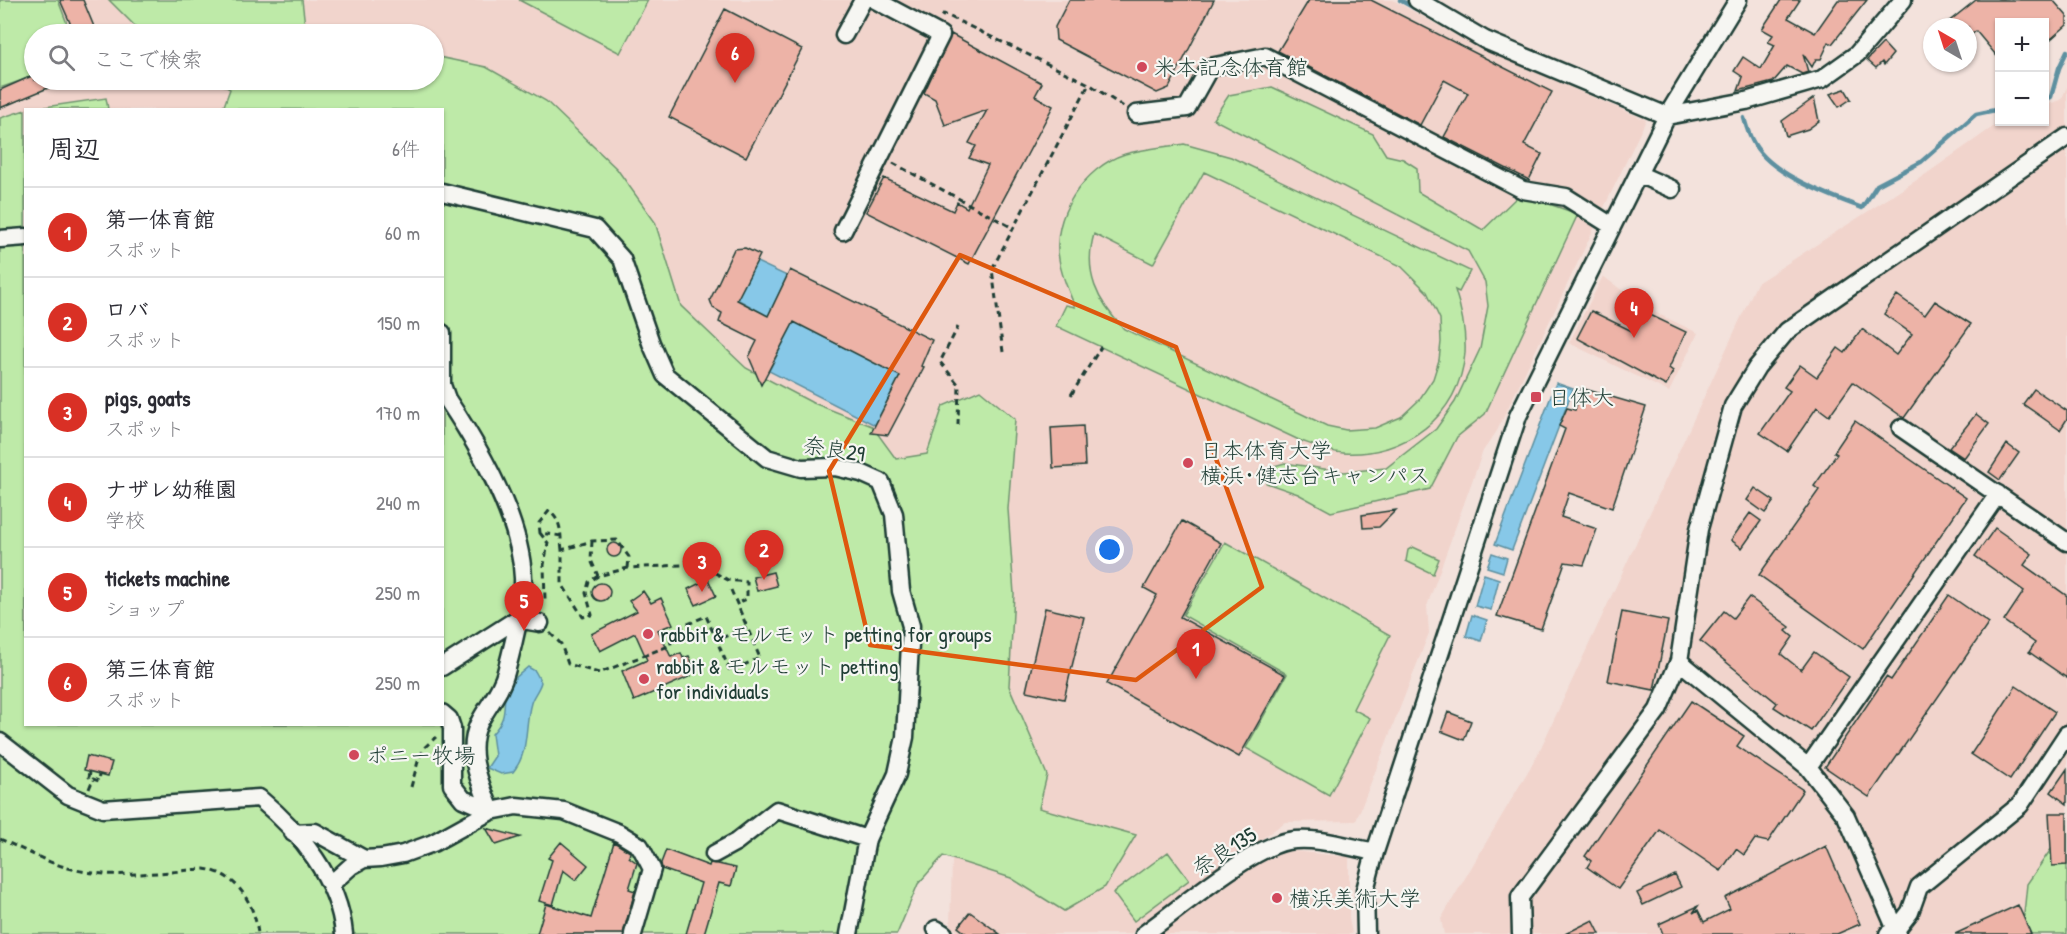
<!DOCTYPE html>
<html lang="ja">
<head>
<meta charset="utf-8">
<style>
	body { margin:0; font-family:"Patrick Hand","Klee One",sans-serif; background:#f2f2f3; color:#2b2b33 }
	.controls { position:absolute; right:18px; top:18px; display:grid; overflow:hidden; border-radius:0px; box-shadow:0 2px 4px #0004 }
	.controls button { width:54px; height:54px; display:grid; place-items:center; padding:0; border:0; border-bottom:2px solid #e1e1e2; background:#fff; color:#2b2b33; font:30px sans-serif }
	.compass { position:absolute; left:1923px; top:18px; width:54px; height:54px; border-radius:50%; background:#fff; box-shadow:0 2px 4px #0004; rotate:321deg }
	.you { position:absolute; left:1110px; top:550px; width:21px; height:21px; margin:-15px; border:4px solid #fff; border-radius:50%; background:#1a73e8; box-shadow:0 0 0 9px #1a73e833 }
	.badge { display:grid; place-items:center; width:39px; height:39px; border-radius:50%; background:#d93025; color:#fff; font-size:20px; font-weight:700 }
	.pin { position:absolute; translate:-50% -50px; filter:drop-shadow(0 2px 3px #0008) }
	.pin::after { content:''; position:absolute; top:32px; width:21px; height:18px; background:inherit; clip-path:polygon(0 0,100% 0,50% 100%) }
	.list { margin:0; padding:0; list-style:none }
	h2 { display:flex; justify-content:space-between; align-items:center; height:78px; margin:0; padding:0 24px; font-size:26px }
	h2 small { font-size:20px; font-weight:400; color:#7c7c81 }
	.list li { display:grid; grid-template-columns:39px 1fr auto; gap:18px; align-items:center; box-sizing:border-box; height:90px; padding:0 24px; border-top:2px solid #e1e1e2 }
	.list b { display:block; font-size:22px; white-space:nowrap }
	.list p { margin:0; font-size:20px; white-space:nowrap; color:#7c7c81 }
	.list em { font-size:20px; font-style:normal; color:#7c7c81 }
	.icon { flex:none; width:33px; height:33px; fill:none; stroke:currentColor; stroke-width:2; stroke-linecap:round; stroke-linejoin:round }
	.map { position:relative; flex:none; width:2067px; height:934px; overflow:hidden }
	.search { position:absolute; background:#fff; box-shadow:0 2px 4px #0004; left:24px; top:24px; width:420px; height:66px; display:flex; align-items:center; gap:15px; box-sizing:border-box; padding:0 21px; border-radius:33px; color:#7c7c81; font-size:22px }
	.panel { position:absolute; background:#fff; box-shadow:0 2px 4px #0004; left:24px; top:108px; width:420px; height:618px; border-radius:0px }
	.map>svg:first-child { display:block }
</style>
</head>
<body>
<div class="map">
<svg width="2067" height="934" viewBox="0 0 2067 934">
	<rect width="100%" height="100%" fill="#f3e2dc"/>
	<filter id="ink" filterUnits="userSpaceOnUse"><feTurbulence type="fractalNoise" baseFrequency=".0167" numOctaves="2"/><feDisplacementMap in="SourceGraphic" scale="12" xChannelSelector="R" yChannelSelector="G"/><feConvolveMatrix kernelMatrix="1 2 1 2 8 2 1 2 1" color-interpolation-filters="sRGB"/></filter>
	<g filter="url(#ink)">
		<path fill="#f1d4cc" d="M0 0H1393L1477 47 1646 120 1497 431 1483 451 1427 606 1429 633 1356 821 1285 822 1130 934H961L950 925 956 737 872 426 811 402 746 368 681 306 655 222 486 67 434 56V34H34V80H271L218 109 26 110 25 145 0 150Z
			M2067 87V934H1444L1441 919 1537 756 1757 283 1926 174 2000 122H2044L2045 105 2061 100Z
			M1603 276 1644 307 1698 333 1669 392 1569 343Z
			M1284 850 1349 857V918L1352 934H1161L1230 877Z"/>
		<path fill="#beeaa8" stroke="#6e946e" stroke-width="1.5" fill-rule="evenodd" d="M0 0H58L71 34H34V76L0 88Z
			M109 0H302L306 34H143Z
			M519 0H648L620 53Z
			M434 56 486 67 546 101 617 169 655 222 681 306 746 368 811 402 872 426 896 459 927 454 943 406 980 390 1015 419 1008 509 1014 594 1009 686 1047 775 1039 808 1136 835 1105 887 1064 911 1011 878 943 856 918 884 897 934H0V118L25 110 26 724H442V110L218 109 224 106 230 89 214 80H434Z
			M1272 87 1373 134 1386 155 1403 159 1417 168 1418 192 1483 230 1520 194 1578 214 1485 414 1457 437 1430 489 1331 512 1298 494 1266 483 1259 470 1285 463 1344 472 1386 468 1436 429 1455 402 1480 349 1488 306 1485 282 1468 251 1213 119 1229 95Z
			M106 98 108 109H31Z
			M1184 144 1231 157 1470 271 1459 292 1455 290C1462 311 1466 331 1465 353 1460 416 1404 457 1343 453 1328 452 1313 445 1299 440L1056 326 1066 305 1075 307C1069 291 1061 276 1059 259 1051 217 1084 167 1125 154 1144 149 1164 147 1184 144ZM1204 172 1401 266 1427 292 1440 319 1441 342 1439 360 1433 379 1419 400 1401 417 1375 428 1346 430 1327 426 1124 329C1097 301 1083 273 1094 234L1153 264Z
			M1225 542 1390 635 1353 709 1370 718 1329 795 1246 748 1287 674 1183 615Z
			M1413 547 1439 559 1433 574 1406 561 1408 550Z
			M2067 826V934H2022L2027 884Z
			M1168 852 1189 880 1134 921 1113 893Z"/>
		<path fill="#87c8e8" stroke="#5d90a0" stroke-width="1.5" d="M744 256 787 276 768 316 726 293Z
			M794 322 900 376 875 425 769 371Z
			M1556 383 1573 389 1512 550 1495 544Z
			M1492 553 1507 558 1503 572 1487 567Z
			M1484 574 1499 579 1491 610 1475 606Z
			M1472 615 1487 620 1481 641 1466 636Z
			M528 667 535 671 541 682C539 690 533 696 531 703 524 727 530 751 513 772L501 774 487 768 495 756 492 734C509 715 502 709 506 686Z"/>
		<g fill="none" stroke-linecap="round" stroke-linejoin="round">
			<path stroke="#5d90a0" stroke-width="4.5" d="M1400 0 1416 9
				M2044 99 2051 97 2059 68 2067 51
				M1744 118C1746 125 1748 133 1752 140 1768 174 1829 195 1862 208L1877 185 1921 162 1976 114 2000 109"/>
		</g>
		<path fill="#edb3a7" stroke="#1f3d34" stroke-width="1.5" d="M60 0H83L97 34H75Z
			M1069 0H1214L1169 88 1157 93 1056 40 1055 27Z
			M1309 0H1371L1552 92 1524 145 1542 154 1529 180 1444 137 1468 93 1444 80 1420 125 1278 51Z
			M1781 0H1800L1788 18 1815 33 1838 0H1867L1832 44 1829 42 1821 59H1816L1812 67 1803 54 1808 72 1802 74 1787 66 1773 82 1738 91 1743 77 1734 71 1743 57 1761 69 1775 45 1768 42 1773 35 1762 29Z
			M1976 0H2053L2067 16V25L2044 45V22H2000V60L1976 31 1971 35 1968 27H1942Z
			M725 9 802 49 746 157 669 117Z
			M951 34 1042 83 1035 96 1053 106 969 264 866 212 884 178 953 211 957 202 967 208 988 165 969 158 976 146 969 143 987 110 945 125 935 99 924 93Z
			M1883 43 1893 54 1884 65 1882 62 1876 68 1867 60Z
			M34 75V80H67L0 108V90Z
			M1845 89 1851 99 1839 107 1830 94Z
			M1814 98 1819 121 1808 129 1786 136 1782 121Z
			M745 248 760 255 737 300 768 316 790 270 932 340 921 366 924 367 888 435 871 433 900 376 794 322 761 385 749 357 757 341 719 322 722 313 713 308 710 300 734 249Z
			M1897 295 1925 315 1935 301 1971 324 1904 418 1853 382 1829 416 1817 407 1787 451 1760 433 1790 391 1784 387 1800 365 1817 377 1838 348 1845 353 1862 329 1896 355 1912 334 1884 314Z
			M1591 311 1634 332 1644 312 1686 332 1669 368 1673 371 1666 386 1577 338Z
			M1581 388 1646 407 1612 508 1569 493 1561 517 1597 529 1584 565 1565 562 1541 629 1497 616 1565 429 1559 426 1567 408 1575 410Z
			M2034 389 2067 411V419L2060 430 2023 404Z
			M1976 414 1989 424 1964 458 1949 448Z
			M1855 421 1966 498 1863 649 1759 575 1819 490 1814 486 1837 454 1834 452Z
			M1083 426 1085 466 1053 468 1051 428Z
			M2007 444 2019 453 2000 480 1989 472Z
			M1755 488 1774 501 1765 513 1747 500Z
			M1396 510 1379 527 1363 528 1362 515Z
			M1750 513 1761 521 1742 548 1731 540Z
			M1182 521 1221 543 1180 617 1285 675 1239 757 1107 684 1157 595 1144 588Z
			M1995 528 2032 554 2024 565 2067 596V678L2029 652 2035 643 2004 621 2024 591 1975 556Z
			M607 550a7 7 0 1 1 14 0a7 7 0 1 1-14 0Z
			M773 572 777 586 757 591 753 577Z
			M708 579 716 596 696 605 688 589Z
			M592 592a9 9 0 1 1 18 0a9 9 0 1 1-18 0Z
			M643 591 651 603 661 598 673 624 658 630 671 657 681 653 683 658 689 656 695 669 688 672 691 676 634 701 622 671 647 660 635 633 600 651 591 634 637 611 629 601Z
			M1949 595 1989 623 1869 797 1825 767 1886 677 1891 680Z
			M1749 597 1790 627 1786 631 1793 637 1781 654 1801 670 1814 652 1849 677 1811 731 1774 707 1777 703 1700 641 1724 611 1733 618Z
			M1045 608 1084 617 1064 699 1026 691Z
			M1622 612 1668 621 1654 690 1608 681Z
			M2016 686 2055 712 2010 780 1971 754Z
			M1691 701 1744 736 1737 746 1803 790 1768 842 1755 839 1744 855 1736 849 1721 871 1660 830 1618 889 1587 867 1591 861 1585 856Z
			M1448 712 1471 721 1464 740 1441 731Z
			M87 756 112 762 108 776 84 770Z
			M2067 769V804L2051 792Z
			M2049 813H2067V865L2052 866Z
			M486 828 520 837 496 845Z
			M561 842 588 865 576 880 563 870 553 905 539 901 552 860 548 858Z
			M614 842 630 852 629 857 637 863 629 889 635 891 623 934H537L546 904 591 918Z
			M1826 846 1860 924 1837 934H1663L1659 924 1698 906 1693 913 1698 910 1704 922 1730 909 1725 898Z
			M666 850 709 866 710 863 718 864 736 868 731 886 719 883 704 934H686L701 883 662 869 661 863Z
			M1675 875 1681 887 1643 905 1637 893Z
			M2018 905 2031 934H1955Z
			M970 912 1000 934H967L958 927Z
			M1593 920 1600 934H1565Z"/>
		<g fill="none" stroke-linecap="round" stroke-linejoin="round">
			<g stroke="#1f3d34" stroke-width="21">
				<path id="minor" d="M1417 0 1485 40 1667 116 1746 101 1822 79 1857 54 1903 0
					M844 35 863 0
					M1136 114 1187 108 1210 67 1265 56 1523 190 1566 197 1612 226
					M1638 174 1672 189
					M442 192 595 229 622 259 651 343 665 375 767 458 801 468 835 467 861 473 881 482 894 514 901 591 911 626 905 737 897 774 867 839 849 934
					M843 231 941 35 875 0
					M0 239 26 237
					M442 333V383
					M442 385 447 399C479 447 521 520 523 578 524 604 513 646 506 672 501 692 488 705 479 723 465 753 481 784 491 811
					M1901 428 2067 542
					M1679 661 1808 767 1846 816 1898 934
					M442 667 517 619 540 623
					M442 713 449 719 452 728V785L463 799 491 811
					M0 742 68 795 103 809 259 798C300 832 339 879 344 934
					M1808 767 1998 494
					M293 833 315 832 364 859 381 858 403 854 433 843 491 811 516 806 564 811 619 833 640 846 652 869 633 934
					M714 854 736 842 777 810 867 839
					M331 884 351 866 364 859
					M936 929 944 934
					M1144 934C1178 910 1250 848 1288 841 1315 836 1348 847 1375 852
					M1366 934 1365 890 1375 852 1518 416 1667 116 1738 0
					M1521 934 1520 897 1658 710 1679 661 1699 529 1733 406 1757 367 1787 331 2067 137
					M1888 934 1896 930 1910 912 1919 887 2020 805 2067 734"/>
			</g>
			<path stroke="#1f3d34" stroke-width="3" stroke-dasharray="6 4.5" stroke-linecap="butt" d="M942 17 944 14 1089 84 1124 107
				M893 163 1013 228
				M1003 352 992 269 1089 84
				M1071 395 1101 347
				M958 425 959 385 940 362 958 327
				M592 541 591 560 598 576
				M562 550C560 535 563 522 549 511L539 523 540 533 562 536
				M628 568 629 557 617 540 592 541 562 550V584L583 617 592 615 586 593 589 582 598 576 628 568 699 564 728 580 747 582V599L737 603
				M731 590 747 627
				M536 599 545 600 544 565 548 543 540 533
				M550 633 561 644 568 664 599 673 671 645 670 632 706 616 730 671 760 658 747 627 717 640
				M90 772 89 777 93 779
				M411 787 419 758 425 747 436 737
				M89 789 93 779 99 781 100 774
				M0 839C25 850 49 864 76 870 107 877 141 874 172 872 182 871 194 869 204 869 237 873 255 905 258 934"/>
			<use href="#minor" stroke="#f6f6f2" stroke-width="16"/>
		</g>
	</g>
	<path fill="none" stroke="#de580e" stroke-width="4.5" stroke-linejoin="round" d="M960 255 1176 347 1262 587 1136 680 870 645 829 471Z"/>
	<g fill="#d1495b" stroke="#f6f6f2" stroke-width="2">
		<circle cx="1142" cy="67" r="6"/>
		<rect x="1530" y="391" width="12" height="12" rx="3"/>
		<circle cx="1188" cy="463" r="6"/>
		<circle cx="648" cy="634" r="6"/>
		<circle cx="644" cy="679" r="6"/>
		<circle cx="354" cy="755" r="6"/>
		<circle cx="1277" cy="898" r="6"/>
	</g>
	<g text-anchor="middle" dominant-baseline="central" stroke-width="4.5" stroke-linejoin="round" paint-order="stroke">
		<g font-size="22" fill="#1f3d34" stroke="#f6f6f2" text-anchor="start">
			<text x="1154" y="67">米本記念体育館</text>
			<text x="1548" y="397">日体大</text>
			<text x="1200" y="450">日本体育大学<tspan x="1200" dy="25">横浜･健志台キャンパス</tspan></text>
			<text x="660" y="634">rabbit &amp; モルモット petting for groups</text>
			<text x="656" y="666">rabbit &amp; モルモット petting<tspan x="656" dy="25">for individuals</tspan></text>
			<text x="366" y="755">ポニー牧場</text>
			<text x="1289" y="898">横浜美術大学</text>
		</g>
		<g font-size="22" fill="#1f3d34" stroke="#f6f6f2">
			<text transform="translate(834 449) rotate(9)">奈良29</text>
			<text transform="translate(1224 851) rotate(-33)">奈良135</text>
		</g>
	</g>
</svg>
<div class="controls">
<button>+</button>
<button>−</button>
</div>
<svg class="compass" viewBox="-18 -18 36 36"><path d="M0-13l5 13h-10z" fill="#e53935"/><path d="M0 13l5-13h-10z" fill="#7c7c81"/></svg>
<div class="you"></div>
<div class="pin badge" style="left:1196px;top:679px">1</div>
<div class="pin badge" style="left:764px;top:580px">2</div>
<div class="pin badge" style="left:702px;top:592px">3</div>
<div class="pin badge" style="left:1634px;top:338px">4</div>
<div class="pin badge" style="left:524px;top:631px">5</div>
<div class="pin badge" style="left:735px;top:83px">6</div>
<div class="search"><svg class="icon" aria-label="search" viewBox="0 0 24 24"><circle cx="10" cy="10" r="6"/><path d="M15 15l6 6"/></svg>ここで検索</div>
<section class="panel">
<h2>周辺<small>6件</small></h2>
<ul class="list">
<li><span class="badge">1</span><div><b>第一体育館</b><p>スポット</p></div><em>60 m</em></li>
<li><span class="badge">2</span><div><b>ロバ</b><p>スポット</p></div><em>150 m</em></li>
<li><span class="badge">3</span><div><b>pigs, goats</b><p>スポット</p></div><em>170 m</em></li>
<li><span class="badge">4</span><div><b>ナザレ幼稚園</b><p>学校</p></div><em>240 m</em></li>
<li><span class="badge">5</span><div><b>tickets machine</b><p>ショップ</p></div><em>250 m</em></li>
<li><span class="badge">6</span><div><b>第三体育館</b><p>スポット</p></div><em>250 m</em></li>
</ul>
</section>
</div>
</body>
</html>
